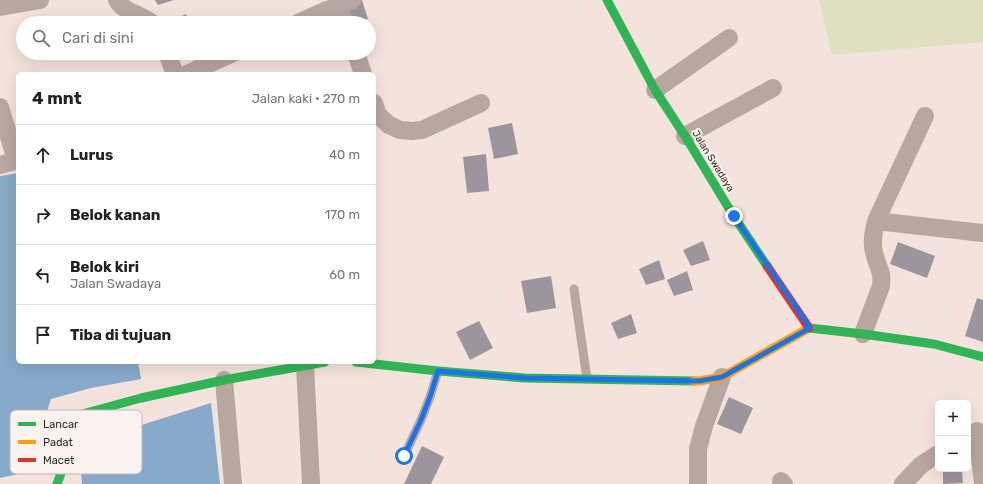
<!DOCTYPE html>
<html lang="id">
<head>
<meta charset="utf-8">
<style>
	body { margin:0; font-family:Rubik,sans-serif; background:#f2f2f2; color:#222 }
	.controls { position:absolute; right:12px; bottom:12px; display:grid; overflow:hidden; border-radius:6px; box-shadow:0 4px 16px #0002 }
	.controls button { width:36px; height:36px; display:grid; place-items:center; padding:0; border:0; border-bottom:1px solid #e0e0e0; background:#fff; color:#222; font:20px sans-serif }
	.stop { position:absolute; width:12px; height:12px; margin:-9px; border:3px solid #1a73e8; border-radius:50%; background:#fff }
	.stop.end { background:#1a73e8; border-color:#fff; box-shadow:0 1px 4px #0008 }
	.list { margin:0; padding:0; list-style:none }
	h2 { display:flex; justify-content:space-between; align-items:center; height:52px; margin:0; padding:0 16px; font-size:17px }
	h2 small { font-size:13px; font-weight:400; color:#767676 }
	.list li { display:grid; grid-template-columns:26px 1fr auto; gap:12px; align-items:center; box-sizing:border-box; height:60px; padding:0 16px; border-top:1px solid #e0e0e0 }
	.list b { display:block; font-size:15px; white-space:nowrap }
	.list p { margin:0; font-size:13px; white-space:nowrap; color:#767676 }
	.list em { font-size:13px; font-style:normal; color:#767676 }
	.icon { flex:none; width:22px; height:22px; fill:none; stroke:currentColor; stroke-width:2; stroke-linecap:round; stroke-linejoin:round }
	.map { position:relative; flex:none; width:983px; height:484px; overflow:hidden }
	.search { position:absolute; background:#fff; box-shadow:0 4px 16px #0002; left:16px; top:16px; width:360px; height:44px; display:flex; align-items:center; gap:10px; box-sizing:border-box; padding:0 14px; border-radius:22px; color:#767676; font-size:15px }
	.panel { position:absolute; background:#fff; box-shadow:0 4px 16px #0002; left:16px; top:72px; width:360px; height:292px; border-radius:6px }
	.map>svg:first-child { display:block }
</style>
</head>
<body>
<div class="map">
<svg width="983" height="484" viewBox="0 0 983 484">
	<rect width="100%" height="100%" fill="#f4e3dd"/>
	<path fill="#e0dfc0" d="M819 0H983V42L832 55Z"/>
	<path fill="#87aaca" d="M18 173V362H138L141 379 91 388 51 399 45 417 38 462 23 473 0 478V176Z
		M211 403 220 484H82L80 456 97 439Z"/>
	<path fill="#9d959d" d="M155 0H174L158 5Z
		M362 0 368 19 354 23H349L342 9Z
		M186 14 189 23H166Z
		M512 123 518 154 494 159 488 128Z
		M486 154 489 191 467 193 463 157Z
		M703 241 710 260 691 266 683 250Z
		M898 242 935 256 927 278 890 264Z
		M659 260 665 279 646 285 639 269Z
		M687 271 693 290 674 296 667 280Z
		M551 276 556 308 527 313 521 281Z
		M977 298 983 300V342L965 336Z
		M631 314 637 333 618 339 611 323Z
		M479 321 493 348 470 360 456 332Z
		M729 397 753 408 741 434 717 424Z
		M422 446 444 457 431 484H404Z
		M943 472H962L963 483 943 484Z"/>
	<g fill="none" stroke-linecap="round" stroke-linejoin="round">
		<path stroke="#b8a6a1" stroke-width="9" d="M574 289 587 379
			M404 456 421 420 430 397 438 371"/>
		<path stroke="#b8a6a1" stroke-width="18" d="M117 0C124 13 141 14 152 23
			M336 0 345 23
			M0 7 40 0
			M298 23 338 5 352 0
			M167 53 175 74
			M356 53 363 74
			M187 74 233 53
			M655 90 729 38
			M374 103 378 115 389 125 400 130 412 131 422 130 481 103
			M0 107 16 160
			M685 136 773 88
			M0 165 18 160
			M876 221 925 116
			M863 334 881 286C883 270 877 267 874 252 871 242 874 231 876 221L983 233
			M305 365 311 484
			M224 380 233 484
			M977 431 983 483
			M781 481 784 484
			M698 484V449L704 426 722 377
			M903 484 921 465 938 454"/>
		<path stroke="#30b455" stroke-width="9" d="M607 0 655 90 685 136 733 215 767 266
			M809 328 863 334 934 344 983 357
			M356 362 438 371 525 378 694 381
			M57 484C59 479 61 474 62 469 65 453 61 427 75 416L141 398 224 380 325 362"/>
		<path stroke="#ff9f0a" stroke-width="9" d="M694 381H699L722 377 809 328"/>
		<path stroke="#e5322d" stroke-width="9" d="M767 266 809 328"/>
	</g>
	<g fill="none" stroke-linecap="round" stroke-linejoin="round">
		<path stroke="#1a73e8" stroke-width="5" d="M404 456 421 420 430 397 438 371 525 378 699 381 722 377 810 328 734 216"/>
	</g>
	<g text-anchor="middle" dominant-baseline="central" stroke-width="4" stroke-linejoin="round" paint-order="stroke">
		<g font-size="10" fill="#392a25" stroke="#faf2ee">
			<text transform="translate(713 161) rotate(58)">Jalan Swadaya</text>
		</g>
	</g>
	<rect x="10" y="410" width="132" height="64" rx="6" fill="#faf2ee" stroke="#c0b6b2" stroke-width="1"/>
	<rect x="18" y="422" width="18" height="4" fill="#30b455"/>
	<rect x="18" y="440" width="18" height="4" fill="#ff9f0a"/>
	<rect x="18" y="458" width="18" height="4" fill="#e5322d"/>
	<g font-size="11" fill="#392a25">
		<text x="43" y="428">Lancar</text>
		<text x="43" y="446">Padat</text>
		<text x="43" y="464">Macet</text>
	</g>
</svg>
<div class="controls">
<button>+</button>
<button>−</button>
</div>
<div class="stop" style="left:404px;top:456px"></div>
<div class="stop end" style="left:734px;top:216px"></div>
<div class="search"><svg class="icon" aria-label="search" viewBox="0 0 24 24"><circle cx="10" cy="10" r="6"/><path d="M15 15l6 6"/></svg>Cari di sini</div>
<section class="panel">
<h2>4 mnt<small>Jalan kaki · 270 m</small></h2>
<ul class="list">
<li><svg class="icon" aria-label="ahead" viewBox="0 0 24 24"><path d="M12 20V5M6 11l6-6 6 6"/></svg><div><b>Lurus</b></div><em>40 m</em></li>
<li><svg class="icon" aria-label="right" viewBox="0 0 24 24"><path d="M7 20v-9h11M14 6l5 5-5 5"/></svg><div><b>Belok kanan</b></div><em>170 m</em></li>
<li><svg class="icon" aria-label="left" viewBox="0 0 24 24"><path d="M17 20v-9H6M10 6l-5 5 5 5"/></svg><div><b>Belok kiri</b><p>Jalan Swadaya</p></div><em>60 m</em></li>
<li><svg class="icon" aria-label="arrive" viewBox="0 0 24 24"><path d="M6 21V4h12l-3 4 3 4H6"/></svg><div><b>Tiba di tujuan</b></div></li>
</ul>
</section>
</div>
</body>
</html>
